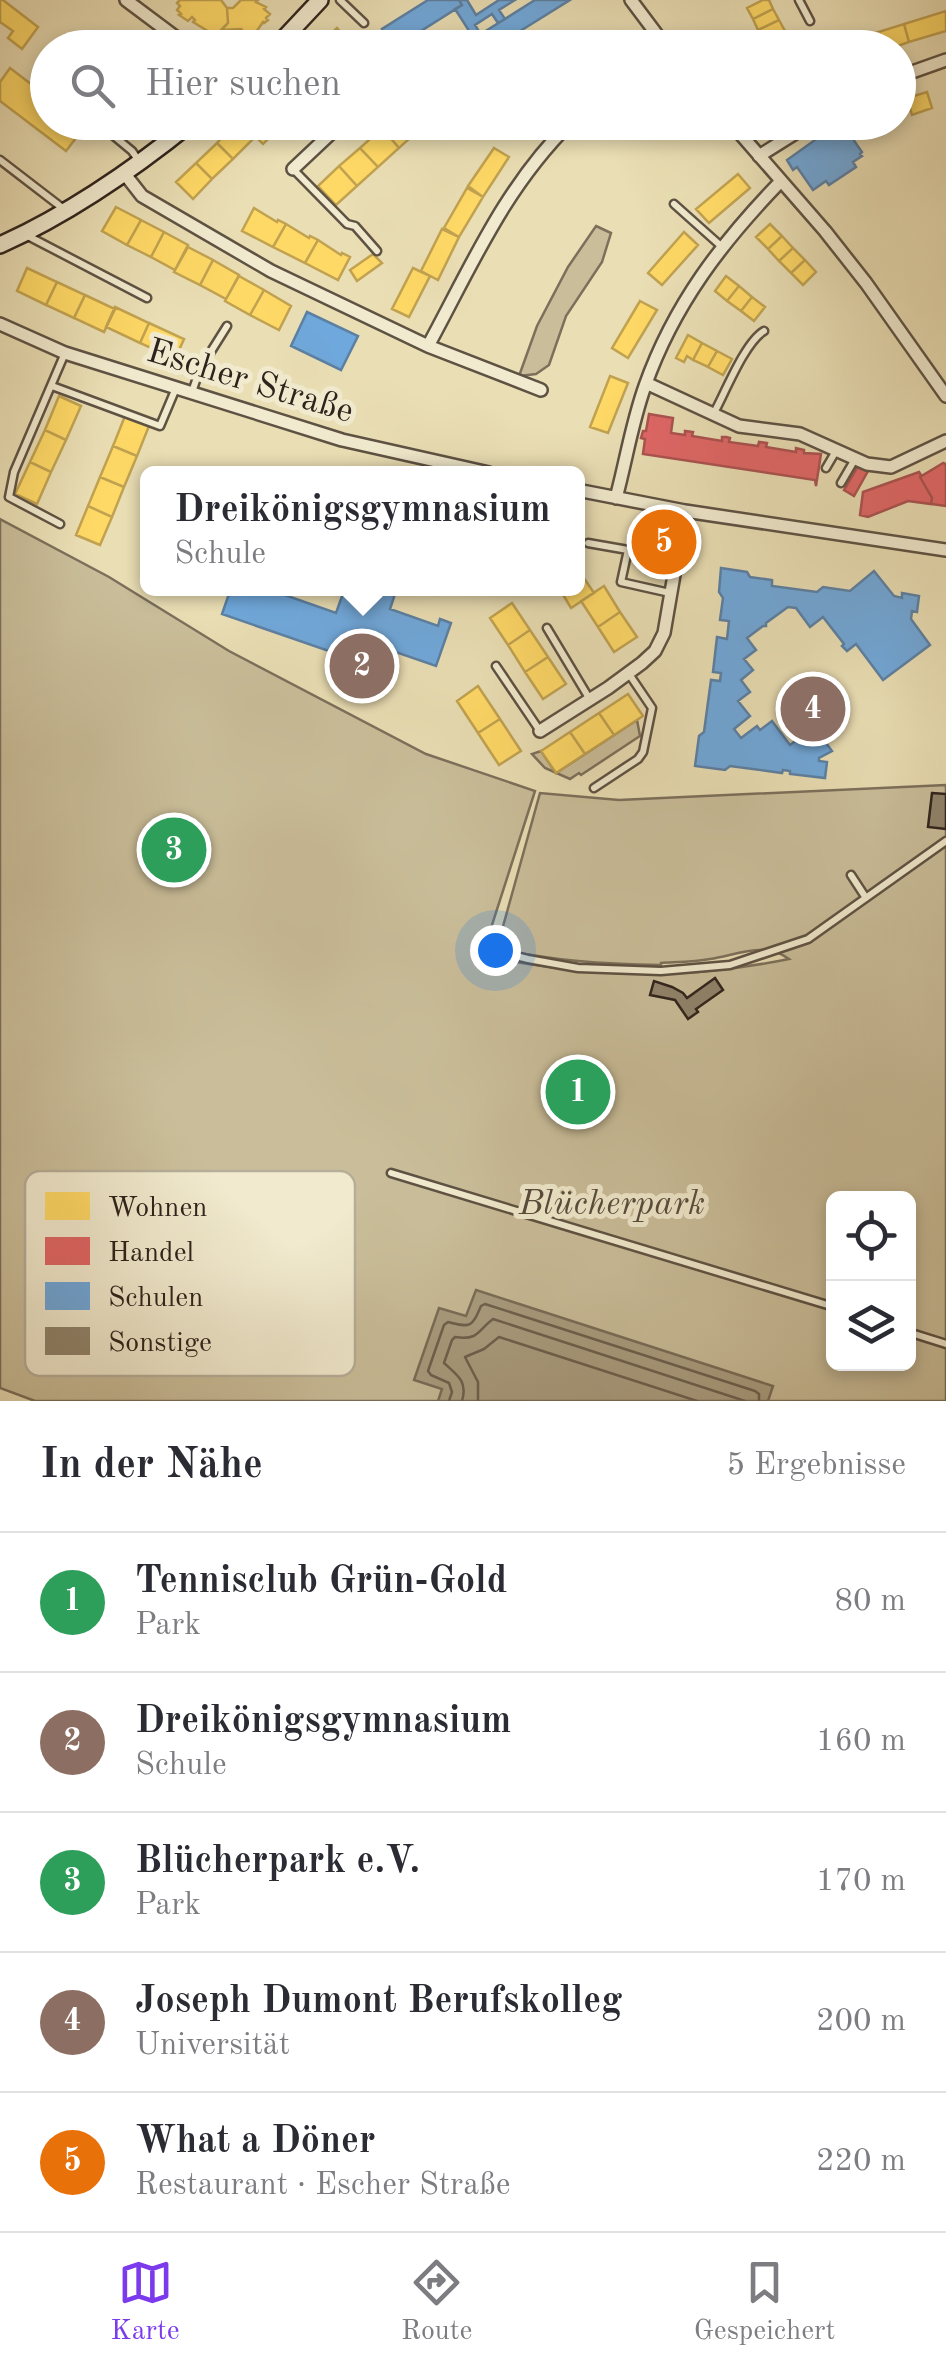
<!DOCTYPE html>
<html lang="de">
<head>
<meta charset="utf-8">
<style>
	body { margin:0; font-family:"Old Standard TT",serif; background:#f7f7f7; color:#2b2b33 }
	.controls { position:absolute; right:30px; bottom:30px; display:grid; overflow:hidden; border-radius:15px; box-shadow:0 5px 15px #0003 }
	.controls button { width:90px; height:90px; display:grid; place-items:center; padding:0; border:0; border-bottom:2px solid #e1e1e2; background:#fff; color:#2b2b33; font:50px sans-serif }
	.you { position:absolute; left:495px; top:950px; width:35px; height:35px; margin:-25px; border:8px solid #fff; border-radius:50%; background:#1a73e8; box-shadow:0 0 0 15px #1a73e833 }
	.badge { display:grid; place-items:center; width:65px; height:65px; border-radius:50%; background:#7c3aed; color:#fff; font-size:32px; font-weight:700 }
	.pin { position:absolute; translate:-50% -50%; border:5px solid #fff; box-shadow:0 2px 10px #0006 }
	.popup { position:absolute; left:140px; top:466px; width:445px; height:130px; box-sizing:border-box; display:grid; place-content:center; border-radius:15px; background:#fff; filter:drop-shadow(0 2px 8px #0005); font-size:32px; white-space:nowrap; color:#7c7c81 }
	.popup b { font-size:38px; color:#2b2b33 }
	.popup::after { content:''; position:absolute; left:50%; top:100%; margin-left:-20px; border:20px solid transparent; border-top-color:#fff }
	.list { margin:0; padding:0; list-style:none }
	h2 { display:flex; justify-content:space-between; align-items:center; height:130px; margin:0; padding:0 40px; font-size:42px }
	h2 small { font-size:32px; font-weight:400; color:#7c7c81 }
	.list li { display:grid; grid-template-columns:65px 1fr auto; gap:30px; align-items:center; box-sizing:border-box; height:140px; padding:0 40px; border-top:2px solid #e1e1e2 }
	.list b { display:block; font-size:38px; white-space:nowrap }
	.list p { margin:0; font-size:32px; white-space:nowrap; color:#7c7c81 }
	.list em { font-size:32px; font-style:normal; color:#7c7c81 }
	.icon { flex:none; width:55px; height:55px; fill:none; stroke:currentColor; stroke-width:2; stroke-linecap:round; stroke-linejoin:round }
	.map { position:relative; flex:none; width:946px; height:1401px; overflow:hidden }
	.search { position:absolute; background:#fff; box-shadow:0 5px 15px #0003; left:30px; right:30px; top:30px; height:110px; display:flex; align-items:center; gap:25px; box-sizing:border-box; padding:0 35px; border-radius:55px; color:#7c7c81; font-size:38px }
	.sheet { height:830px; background:#fff }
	nav { display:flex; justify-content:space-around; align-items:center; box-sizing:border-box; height:140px; border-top:2px solid #e1e1e2; background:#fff; font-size:28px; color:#7c7c81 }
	nav a { display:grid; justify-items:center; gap:5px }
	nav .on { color:#7c3aed }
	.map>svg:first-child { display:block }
</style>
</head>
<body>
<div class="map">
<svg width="946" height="1401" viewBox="0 0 946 1401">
	<rect width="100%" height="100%" fill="#eadeb4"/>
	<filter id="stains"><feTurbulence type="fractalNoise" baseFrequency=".002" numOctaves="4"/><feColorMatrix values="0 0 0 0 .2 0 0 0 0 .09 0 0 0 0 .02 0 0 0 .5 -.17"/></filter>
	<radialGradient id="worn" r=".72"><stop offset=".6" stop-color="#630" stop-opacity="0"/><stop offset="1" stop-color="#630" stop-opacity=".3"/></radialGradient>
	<path fill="#cabe9a" stroke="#7c705c" stroke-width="2.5" fill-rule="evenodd" d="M596 226 611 233 602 262 566 316 549 365 536 374 519 376 537 326 568 267Z
		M0 519 109 577 229 651 426 754 535 791 482 956C591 977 680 981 789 959 765 941 737 955 710 959 694 962 677 962 661 963V965C603 964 553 961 497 948L540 793 619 800 946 785V1401H35L0 1388ZM834 1198H908V1364H834Z
		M637 720 640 736 581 775 579 773 570 779 545 768 532 754 541 751 556 773Z"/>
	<path fill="#aa9e81" stroke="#796d59" stroke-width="2.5" d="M476 1290 773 1386 768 1401H438L442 1389 414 1380 439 1308 466 1316Z"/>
	<path fill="#ffd966" stroke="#c1a250" stroke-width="2.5" d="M0 0H3L38 27 22 49 8 38 13 31 0 22Z
		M180 0H221L227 8 228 23 214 38 210 34 208 36 204 32 206 30 193 22 195 20 192 17 188 21 179 15 181 14 177 10 180 6 177 3Z
		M241 0H258L256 2 266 7 264 9 270 14 266 18 268 20 264 23 263 22 254 35 253 33 249 37 241 29 221 30 228 23 227 8H233Z
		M763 0H769L773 9 753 19 747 8Z
		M773 9 779 20 758 30 753 19Z
		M946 11V31L909 42 904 24Z
		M779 20 785 31 764 41 758 30Z
		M904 24 909 42 892 48H862L859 38Z
		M337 28 354 47 316 48V47Z
		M785 31 790 42 779 48H767L764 41Z
		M615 32 626 46 594 48Z
		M10 68 48 97V122H82L86 125 66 151 0 101V82Z
		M927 92 932 108 912 115 907 98Z
		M236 122H241L255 137 233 159 217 143Z
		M270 122 277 130 263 144 242 123Z
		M388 122H415L421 128 399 148 382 128Z
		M382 128 399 148 378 167 360 148Z
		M217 143 233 159 212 179 196 163Z
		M360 148 378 167 357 186 339 166Z
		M494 148 509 157 483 197 468 186Z
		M196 163 212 179 193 199 176 182Z
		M339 166 357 186 336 205 318 186Z
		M738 174 750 188 709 223 696 209Z
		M467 188 483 197 459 237 444 228Z
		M116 207 141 220 127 245 102 231Z
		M254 208 277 222 278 220 286 224 273 247 242 231Z
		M141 220 164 232 151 257 127 245Z
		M286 224 309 238 310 236 318 240 305 263 273 247Z
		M770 224 782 236 768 249 756 237Z
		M442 229 459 237 438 280 421 271Z
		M164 232 188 245 175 270 151 257Z
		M684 232 698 245 662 285 648 273Z
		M782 236 793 248 779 261 768 249Z
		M318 240 341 255 342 253 350 257 338 280 305 263Z
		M188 247 213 260 200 285 174 272Z
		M793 248 805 260 791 273 779 261Z
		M373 254 382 263 357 281 350 270Z
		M213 260 239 275 226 299 200 285Z
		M805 260 816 272 803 285 791 273Z
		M27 268 57 282 46 305 17 291Z
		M413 268 430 276 409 317 392 309Z
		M239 276 264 290 250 315 225 301Z
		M726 276 739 286 727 301 715 291Z
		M57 282 85 295 74 318 46 305Z
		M739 286 752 297 741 311 727 301Z
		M264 290 291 306 279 330 250 315Z
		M85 295 115 309 104 332 74 318Z
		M752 297 765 307 754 321 741 311Z
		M640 301 657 310 628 358 612 348Z
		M115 307 149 323 140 343 106 327Z
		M149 323 184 339 175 359 140 343Z
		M688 335 702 343 693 360 687 356 684 362 676 358Z
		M702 343 717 351 708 367 693 360Z
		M717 351 732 359 723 375 708 367Z
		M610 376 628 383 608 433 590 427Z
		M59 396 81 406 66 440 45 430Z
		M125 416 149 426 137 456 113 446Z
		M45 430 66 440 51 472 30 462Z
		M113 446 137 456 124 487 100 477Z
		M30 462 51 472 37 504 15 494Z
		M100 477 124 487 112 517 88 506Z
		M88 506 112 517 100 545 76 535Z
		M657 529 672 531 668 551 653 548Z
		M577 568 594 593 571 608 559 588H577Z
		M604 586 620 612 598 627 581 601Z
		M512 603 530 630 508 645 490 618Z
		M620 612 637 637 614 652 598 627Z
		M530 630 548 657 525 672 508 645Z
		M548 657 566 684 543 699 525 672Z
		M478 686 500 719 478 733 457 701Z
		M628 694 643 716 614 735 599 713Z
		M599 713 614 735 585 754 570 732Z
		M500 719 521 751 499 765 478 733Z
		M570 732 585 754 556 773 541 751Z"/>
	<path fill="#e06666" stroke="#ab5250" stroke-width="2.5" d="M649 414 673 418 671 433 685 435V431L693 432 692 436 722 441V437H726L730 438 729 442 758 446 759 442 767 443 766 447 796 452V448L804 450V453L821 454 816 486 815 480 643 454 645 439 641 438 643 431H646Z
		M943 463 946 464V506L931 504 932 498 920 477Z
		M858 466 868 471 854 496 844 490Z
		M919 472 921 475 920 477 932 498 931 504 908 501 868 517 860 515 863 492Z"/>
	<path fill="#6fa8dc" stroke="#5c80a3" stroke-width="2.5" d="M428 0H459L462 5 394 48 382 29Z
		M459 0H467L476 15 499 0H515L499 10 505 19 498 23 492 14 475 25 486 43 480 48 455 9 462 5Z
		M535 0H570L493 48H488L481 34Z
		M840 122H849L853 128 848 132 862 152 860 154 862 156 853 162 856 167 829 185 826 181 813 190 797 167 793 170 787 160Z
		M307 312 358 336 341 370 291 346Z
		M721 568 747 572 750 577 772 580V586L817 592 823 587 850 591 874 571 894 596 902 598V593L919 596 917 612 912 611 911 619 930 645 883 680 856 644 847 651 842 646 844 644 823 617 810 627 796 608 788 607 766 623V626H763L747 638 756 650 744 659 753 670 741 680 750 692 738 701 750 716 734 729 741 738 757 726 760 730 772 721 790 745 814 727 832 751 819 758V761L827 762 825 778 790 774V771L783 770 782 773 730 766 725 770 695 766 699 736 704 732 711 680 720 681 721 673 713 672 717 637 727 639 729 621 720 620 723 598 719 592Z
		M231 588H281L279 593 336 613 345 588H397L390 609 438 626 440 619 451 623 436 666 390 650 388 656 380 653 375 667 222 614Z"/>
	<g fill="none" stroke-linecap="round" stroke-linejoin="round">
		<path stroke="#6c604f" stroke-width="2.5" d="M449 1401 452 1392 449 1383 431 1375 428 1371 444 1325 448 1322C471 1328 472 1327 481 1306L485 1304 755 1391 759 1394V1401
			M462 1401C468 1381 457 1375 444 1363L452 1340 455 1337C479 1341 478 1330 493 1319L745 1401
			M478 1401V1382L465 1357 484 1349 499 1337 697 1401"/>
	</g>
	<path fill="#90846c" stroke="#2f231d" stroke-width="2.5" d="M932 793 946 794V829L928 827Z
		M715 978 723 990 696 1009 698 1012 688 1019 675 1000 650 995 654 981 672 987 683 993 687 998Z"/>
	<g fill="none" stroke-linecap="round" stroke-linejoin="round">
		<g stroke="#5e5243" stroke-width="11">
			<path id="lane" d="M340 0 364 23
				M799 0 810 21
				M97 122 132 151 139 161
				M0 160 65 210
				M293 169 347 224 355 226 377 251
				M674 204 721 246
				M28 236 147 298
				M52 386 160 426 176 388
				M192 392 200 369 227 326
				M714 413C725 393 745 342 764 331
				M826 468 836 451
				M841 483 855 459
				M60 524 9 497 14 472 65 353
				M588 543 628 550 621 582 670 593
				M628 550 654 555
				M547 628 589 698
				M496 666 540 731
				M594 788 638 759 643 752 652 708 629 674
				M851 875 866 898
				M491 950 528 959 578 968 661 971 730 965 808 939 946 841
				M391 1173 834 1307
				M908 1332 946 1344"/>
		</g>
		<g stroke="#5e5243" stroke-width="16">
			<path id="street" d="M126 0 190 48
				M631 0 667 48
				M898 77 946 60
				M730 122 825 231 866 283 946 396
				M759 156 813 122
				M293 169 343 122
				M124 173 142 196 271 271 428 346C472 265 504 188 571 122
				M0 324 65 353 342 440 489 473
				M428 346 541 390
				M646 383 739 426 800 434 867 464 891 467 946 441
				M577 490 685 511 946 550
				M616 498C626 461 632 422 645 386 674 304 722 242 781 181
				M540 731 608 688 642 663 655 651 664 633 685 511"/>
		</g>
		<g stroke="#2f231d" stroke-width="20">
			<path id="secondary" d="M275 48 320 0
				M0 245C69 214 134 169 192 122"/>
		</g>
		<use href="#lane" stroke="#f1eace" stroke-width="6"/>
		<use href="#street" stroke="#f1eace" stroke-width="11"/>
		<use href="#secondary" stroke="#f1eace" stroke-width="15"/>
	</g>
	<g text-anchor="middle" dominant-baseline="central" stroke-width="10" stroke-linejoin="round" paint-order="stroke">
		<g font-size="35" fill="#2f231d" stroke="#f1eace">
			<text transform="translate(250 382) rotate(17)">Escher Straße</text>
		</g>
		<g font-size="35" font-style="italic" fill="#564a3c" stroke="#f1eace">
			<text x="612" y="1204">Blücherpark</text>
		</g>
	</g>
	<rect x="25" y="1171" width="330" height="205" rx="15" fill="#f1eace" stroke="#b7ae99" stroke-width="2.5"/>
	<rect x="45" y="1192" width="45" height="28" fill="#ffd966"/>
	<rect x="45" y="1237" width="45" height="28" fill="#e06666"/>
	<rect x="45" y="1282" width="45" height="28" fill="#6fa8dc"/>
	<rect x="45" y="1327" width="45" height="28" fill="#90846c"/>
	<g font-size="28" fill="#2f231d">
		<text x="108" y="1216">Wohnen</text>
		<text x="108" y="1261">Handel</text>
		<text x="108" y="1306">Schulen</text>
		<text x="108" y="1351">Sonstige</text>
	</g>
	<rect width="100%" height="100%" filter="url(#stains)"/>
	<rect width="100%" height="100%" fill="url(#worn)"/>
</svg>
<div class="controls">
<button><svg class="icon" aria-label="locate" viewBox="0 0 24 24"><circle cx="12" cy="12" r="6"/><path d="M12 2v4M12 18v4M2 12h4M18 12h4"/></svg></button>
<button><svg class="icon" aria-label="layers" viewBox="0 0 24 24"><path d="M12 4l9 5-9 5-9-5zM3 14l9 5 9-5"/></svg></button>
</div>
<div class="you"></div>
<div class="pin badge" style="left:578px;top:1092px;background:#2e9e5b">1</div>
<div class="pin badge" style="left:362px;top:666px;background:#8d6e63">2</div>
<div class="popup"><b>Dreikönigsgymnasium</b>Schule</div>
<div class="pin badge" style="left:174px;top:850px;background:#2e9e5b">3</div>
<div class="pin badge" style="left:813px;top:709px;background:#8d6e63">4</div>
<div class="pin badge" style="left:664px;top:542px;background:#e8710a">5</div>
<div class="search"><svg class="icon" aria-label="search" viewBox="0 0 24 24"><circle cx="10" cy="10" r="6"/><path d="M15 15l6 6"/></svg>Hier suchen</div>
</div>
<section class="sheet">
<h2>In der Nähe<small>5 Ergebnisse</small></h2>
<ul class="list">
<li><span class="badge" style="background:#2e9e5b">1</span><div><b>Tennisclub Grün-Gold</b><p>Park</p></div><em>80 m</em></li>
<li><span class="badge" style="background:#8d6e63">2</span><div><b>Dreikönigsgymnasium</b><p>Schule</p></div><em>160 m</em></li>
<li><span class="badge" style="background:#2e9e5b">3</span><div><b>Blücherpark e.V.</b><p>Park</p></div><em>170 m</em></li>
<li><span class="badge" style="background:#8d6e63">4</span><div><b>Joseph Dumont Berufskolleg</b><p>Universität</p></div><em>200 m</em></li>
<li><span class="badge" style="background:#e8710a">5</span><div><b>What a Döner</b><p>Restaurant · Escher Straße</p></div><em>220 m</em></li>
</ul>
</section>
<nav>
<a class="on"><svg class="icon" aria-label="map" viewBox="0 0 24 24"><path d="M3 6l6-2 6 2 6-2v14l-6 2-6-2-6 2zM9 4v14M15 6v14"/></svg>Karte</a>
<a><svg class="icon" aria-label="directions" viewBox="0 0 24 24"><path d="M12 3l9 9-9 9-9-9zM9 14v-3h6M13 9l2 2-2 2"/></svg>Route</a>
<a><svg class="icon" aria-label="saved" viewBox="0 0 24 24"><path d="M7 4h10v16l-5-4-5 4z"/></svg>Gespeichert</a>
</nav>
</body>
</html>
